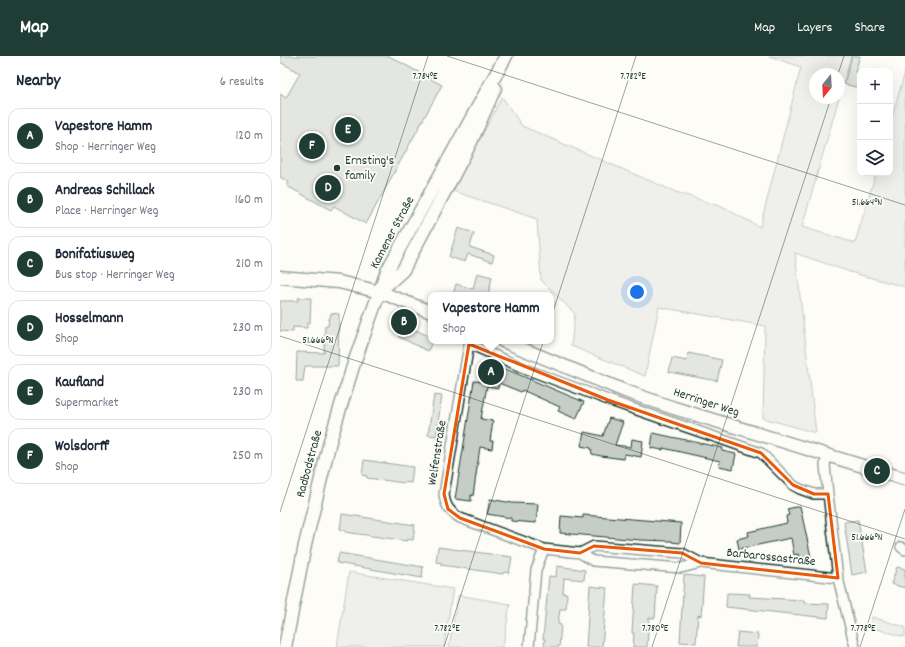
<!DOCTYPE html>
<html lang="en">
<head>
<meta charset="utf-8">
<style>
	body { margin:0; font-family:Dekko,sans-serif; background:#f6f6f7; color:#1f2937 }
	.controls { position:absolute; right:12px; top:12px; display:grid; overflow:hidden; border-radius:8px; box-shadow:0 4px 16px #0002 }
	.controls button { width:36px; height:36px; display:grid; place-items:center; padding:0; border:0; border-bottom:1px solid #e0e1e3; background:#fff; color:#1f2937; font:20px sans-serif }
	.compass { position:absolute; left:529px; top:12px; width:36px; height:36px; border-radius:50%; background:#fff; box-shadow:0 4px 16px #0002; rotate:198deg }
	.you { position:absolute; left:357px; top:236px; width:14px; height:14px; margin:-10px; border:3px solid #fff; border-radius:50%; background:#1a73e8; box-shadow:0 0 0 6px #1a73e833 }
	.badge { display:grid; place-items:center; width:26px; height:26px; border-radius:50%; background:#1f3d34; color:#fff; font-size:13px; font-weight:700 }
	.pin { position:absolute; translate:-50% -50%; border:2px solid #fff; box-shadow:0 1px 4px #0006 }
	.popup { position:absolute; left:148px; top:236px; width:126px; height:52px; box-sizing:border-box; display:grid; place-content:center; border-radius:8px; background:#fff; filter:drop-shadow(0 1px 3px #0005); font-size:13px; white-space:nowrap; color:#747a83 }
	.popup b { font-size:15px; color:#1f2937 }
	.popup::after { content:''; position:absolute; left:50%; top:100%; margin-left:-8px; border:8px solid transparent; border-top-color:#fff }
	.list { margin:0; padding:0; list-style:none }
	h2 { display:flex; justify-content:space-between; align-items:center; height:52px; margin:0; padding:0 16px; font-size:17px }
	h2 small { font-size:13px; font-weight:400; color:#747a83 }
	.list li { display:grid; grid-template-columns:26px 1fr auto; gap:12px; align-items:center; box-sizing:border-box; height:56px; margin:0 8px 8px; padding:0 8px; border:1px solid #e0e1e3; border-radius:12px }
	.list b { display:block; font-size:15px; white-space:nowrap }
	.list p { margin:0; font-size:13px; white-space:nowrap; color:#747a83 }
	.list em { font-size:13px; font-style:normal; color:#747a83 }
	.icon { flex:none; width:22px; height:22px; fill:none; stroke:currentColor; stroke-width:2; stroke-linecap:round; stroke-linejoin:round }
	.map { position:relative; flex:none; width:625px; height:591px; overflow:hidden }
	header { display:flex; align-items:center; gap:24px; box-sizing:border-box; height:56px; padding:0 20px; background:#1f3d34; color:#fff }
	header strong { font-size:19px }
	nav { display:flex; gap:22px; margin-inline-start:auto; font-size:14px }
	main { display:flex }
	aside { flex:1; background:#fff }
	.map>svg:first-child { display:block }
</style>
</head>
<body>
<header>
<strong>Map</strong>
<nav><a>Map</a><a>Layers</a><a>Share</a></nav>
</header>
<main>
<aside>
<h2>Nearby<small>6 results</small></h2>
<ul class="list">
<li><span class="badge">A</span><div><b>Vapestore Hamm</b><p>Shop · Herringer Weg</p></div><em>120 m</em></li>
<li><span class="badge">B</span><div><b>Andreas Schillack</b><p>Place · Herringer Weg</p></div><em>160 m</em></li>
<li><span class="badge">C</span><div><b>Bonifatiusweg</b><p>Bus stop · Herringer Weg</p></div><em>210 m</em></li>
<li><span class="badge">D</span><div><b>Hosselmann</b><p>Shop</p></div><em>230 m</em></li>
<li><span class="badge">E</span><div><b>Kaufland</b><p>Supermarket</p></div><em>230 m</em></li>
<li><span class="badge">F</span><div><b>Wolsdorff</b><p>Shop</p></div><em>250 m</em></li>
</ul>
</aside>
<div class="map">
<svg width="625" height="591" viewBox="0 0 625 591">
	<rect width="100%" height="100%" fill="#fdfcf7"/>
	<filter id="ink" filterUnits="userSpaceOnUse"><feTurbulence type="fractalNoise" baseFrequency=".025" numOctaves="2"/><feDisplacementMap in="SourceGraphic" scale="8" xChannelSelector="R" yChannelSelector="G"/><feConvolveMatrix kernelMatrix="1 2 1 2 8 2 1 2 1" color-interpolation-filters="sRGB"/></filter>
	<g filter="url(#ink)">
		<path fill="#dde0db" stroke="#7e8e88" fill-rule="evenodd" d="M489 0H571L522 171 575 187 596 117H610V68L625 16V231L570 216 515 197 536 377 483 362 485 270 379 251 365 320 291 290 295 258 261 224 257 163 173 135 222 41 242 70 396 136 442 151 480 171 521 11ZM535 18H559V42H535Z
			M69 516 173 533 164 591H57Z
			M178 539 230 548 223 591H169Z
			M592 561 625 571V581L589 571Z"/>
		<path fill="#c6cdc7" stroke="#1f3d34" d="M0 0H109L162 29 86 168 54 150 51 154 45 151 7 130 9 126 0 121V38L6 42 20 17 0 6Z
			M572 0H580L575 16 580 17V32L564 28Z
			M178 172 194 177 190 191 214 199 212 206 188 198 185 206 169 201Z
			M197 217 212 221 208 239H173L176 228 193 233Z
			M18 242H31L30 267H27V272L13 271V276L0 275V245H18Z
			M51 257 59 258 58 310H25L23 325H16L17 296 44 297 45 270H48L49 262H50Z
			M124 269 151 281V288L148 295 119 281Z
			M408 297 442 304 437 325 389 316 392 302 407 305Z
			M207 310 228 314 304 346 296 363 278 355 280 351 242 334 241 336 219 327 218 332 207 330 201 363 213 365 210 385H213L212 393 200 391 193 440 191 439V445L175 443 194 325 204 326Z
			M154 339 162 340 156 380 148 379Z
			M329 362 343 366 335 389 351 391 352 383 363 385 361 401 345 398 344 403 321 400 312 398 311 392 301 390 304 376 323 380Z
			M373 377 443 392 442 395 456 398 453 413 439 410 440 405 383 392V394L371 392Z
			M84 404 133 411 131 427 125 426V427L87 422V420L82 419Z
			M210 443 232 447 258 448 256 467 231 465V462L207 458Z
			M520 450 531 501 519 504 518 498 514 499 511 482 459 493 457 483 469 480 468 476 507 467 506 460 509 459 507 453Z
			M62 458 135 469 133 484 127 483V485L65 476V474L60 473Z
			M303 459 401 467 400 487 392 486V485H389L360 484 280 477 281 460 303 462Z
			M578 464 587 516 572 519 564 466Z
			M158 491 232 501 229 517 224 516 223 518 161 509 162 507 156 506Z
			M59 497 143 511 142 522 57 507Z
			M277 510 305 514 304 524 284 522 283 537 287 538 286 553H280L278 568 281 569 279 591H264L265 583H263L269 520 276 521Z
			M617 511 625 513V532L611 528Z
			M404 519 424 521 421 560 418 559 416 587 400 586Z
			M355 528 377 530 375 562H369L367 591H353L354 577H352Z
			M310 530 327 532 322 591H306Z
			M447 537 470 538 469 541 524 544V547L549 548 548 562 446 551Z
			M458 576 478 578 477 591H456Z"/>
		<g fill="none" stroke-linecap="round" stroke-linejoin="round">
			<g stroke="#1f3d34" stroke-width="12">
				<path id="minor" d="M547 399 545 409 548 438 558 522 575 591
					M314 490 402 497 421 507 401 512 351 508 313 505 300 497Z
					M621 491 625 494
					M300 497 264 493 180 462C170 456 165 450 164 438L189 288 248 314 328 344 481 397 513 429 520 433 534 438H548
					M421 507 558 522
					M249 591 256 514 264 493"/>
			</g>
			<g stroke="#1f3d34" stroke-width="15">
				<path id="secondary" d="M0 221 59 226 100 236 151 256
					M100 235 123 214 189 90 215 32
					M223 285 345 335 394 352 625 423
					M5 591 25 489 50 385 75 304 107 215 226 0"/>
			</g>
			<use href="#minor" stroke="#fdfcf7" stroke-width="9"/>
			<use href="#secondary" stroke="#fdfcf7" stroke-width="12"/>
		</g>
	</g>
	<path d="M0 0H625V591H0ZM189 288 328 344 481 397 513 429 534 438H548L558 522 421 507 402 497 314 490 300 497 264 493 180 462 168 453 164 438Z" fill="#fdfcf7" fill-opacity=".55" fill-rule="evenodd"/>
	<path fill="none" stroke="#e8590c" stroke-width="3" stroke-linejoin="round" d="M189 288 328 344 481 397 513 429 534 438H548L558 522 421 507 402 497 314 490 300 497 264 493 180 462 168 453 164 438Z"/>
	<path fill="none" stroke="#1f3d34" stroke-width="1" stroke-opacity="0.45" d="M167 0 625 149M558 18 564 0M0 280 625 483M0 456 148 0M164 591 356 0M372 591 551 42M580 591 625 453"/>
	<circle fill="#1f3d34" stroke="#fdfcf7" stroke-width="1.5" cx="57" cy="112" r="4"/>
	<g text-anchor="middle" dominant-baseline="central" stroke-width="3.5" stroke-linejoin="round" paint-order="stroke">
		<g font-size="13" fill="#1f3d34" stroke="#fdfcf7" text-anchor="start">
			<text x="65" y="105">Ernsting's<tspan x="65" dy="15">family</tspan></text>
		</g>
		<g font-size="13" fill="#1f3d34" stroke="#fdfcf7">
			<text transform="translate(113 177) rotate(-62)">Kamener Straße</text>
			<text transform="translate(426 347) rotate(18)">Herringer Weg</text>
			<text transform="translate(158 397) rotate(-81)">Welfenstraße</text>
			<text transform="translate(30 408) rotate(-75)">Radbodstraße</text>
			<text transform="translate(491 502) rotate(6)">Barbarossastraße</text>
		</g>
	</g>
	<g font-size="10" text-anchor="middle" fill="#1f3d34" stroke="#fdfcf7" stroke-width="3.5" stroke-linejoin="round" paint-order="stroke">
		<text x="145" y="23">7.784°E</text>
		<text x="353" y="23">7.782°E</text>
		<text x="587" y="149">51.664°N</text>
		<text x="38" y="287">51.666°N</text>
		<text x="587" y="484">51.666°N</text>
		<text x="167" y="575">7.782°E</text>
		<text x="375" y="575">7.780°E</text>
		<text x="583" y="575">7.778°E</text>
	</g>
</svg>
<div class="controls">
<button>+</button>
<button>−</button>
<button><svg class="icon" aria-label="layers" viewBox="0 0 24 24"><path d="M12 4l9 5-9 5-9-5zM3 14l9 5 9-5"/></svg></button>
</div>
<svg class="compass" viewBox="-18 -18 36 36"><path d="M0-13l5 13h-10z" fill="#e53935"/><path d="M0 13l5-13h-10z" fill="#747a83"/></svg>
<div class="you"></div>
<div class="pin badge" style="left:211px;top:316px">A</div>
<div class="popup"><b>Vapestore Hamm</b>Shop</div>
<div class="pin badge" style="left:124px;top:266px">B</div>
<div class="pin badge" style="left:597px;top:415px">C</div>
<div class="pin badge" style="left:48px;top:132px">D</div>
<div class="pin badge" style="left:68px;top:74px">E</div>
<div class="pin badge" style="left:32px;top:90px">F</div>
</div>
</main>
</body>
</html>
